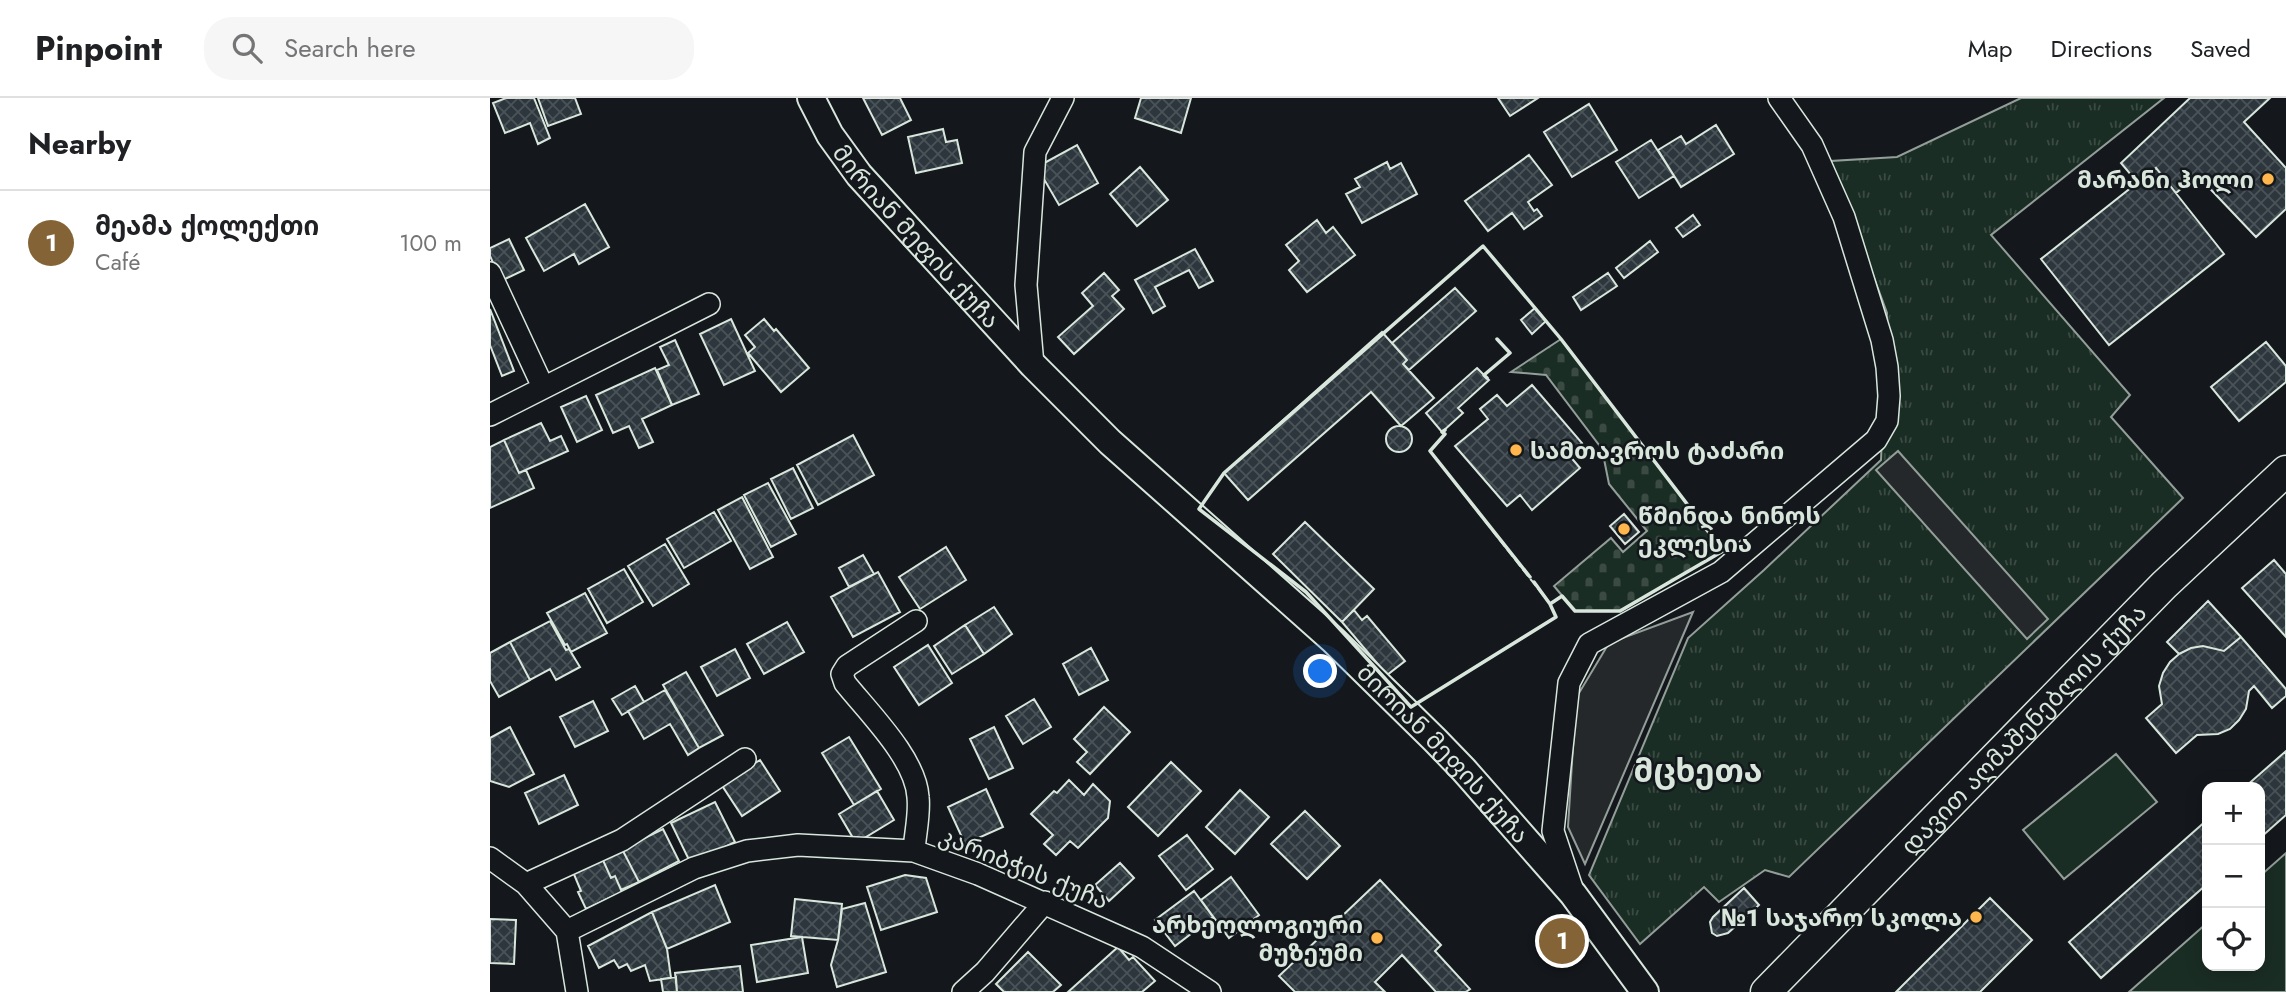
<!DOCTYPE html>
<html lang="en">
<head>
<meta charset="utf-8">
<style>
	body { margin:0; font-family:Jost,"Noto Sans Georgian",sans-serif; background:#f6f6f6; color:#202124 }
	.controls { position:absolute; right:21px; bottom:21px; display:grid; overflow:hidden; border-radius:14px; box-shadow:0 4px 18px #0003 }
	.controls button { width:63px; height:63px; display:grid; place-items:center; padding:0; border:0; border-bottom:2px solid #e0e0e0; background:#fff; color:#202124; font:35px sans-serif }
	.you { position:absolute; left:831px; top:574px; width:24px; height:24px; margin:-18px; border:5px solid #fff; border-radius:50%; background:#1a73e8; box-shadow:0 0 0 10px #1a73e833 }
	.badge { display:grid; place-items:center; width:46px; height:46px; border-radius:50%; background:#846436; color:#fff; font-size:23px; font-weight:700 }
	.pin { position:absolute; translate:-50% -50%; border:4px solid #fff; box-shadow:0 2px 7px #0006 }
	.list { margin:0; padding:0; list-style:none }
	h2 { display:flex; justify-content:space-between; align-items:center; height:91px; margin:0; padding:0 28px; font-size:30px }
	h2 small { font-size:23px; font-weight:400; color:#757577 }
	.list li { display:grid; grid-template-columns:46px 1fr auto; gap:21px; align-items:center; box-sizing:border-box; height:105px; padding:0 28px; border-top:2px solid #e0e0e0 }
	.list b { display:block; font-size:26px; white-space:nowrap }
	.list p { margin:0; font-size:23px; white-space:nowrap; color:#757577 }
	.list em { font-size:23px; font-style:normal; color:#757577 }
	.icon { flex:none; width:38px; height:38px; fill:none; stroke:currentColor; stroke-width:2; stroke-linecap:round; stroke-linejoin:round }
	.map { position:relative; flex:none; width:1796px; height:894px; overflow:hidden }
	header { display:flex; align-items:center; gap:42px; box-sizing:border-box; height:98px; padding:0 35px; background:#fff; border-bottom:2px solid #e0e0e0 }
	header strong { font-size:33px }
	nav { display:flex; gap:38px; margin-inline-start:auto; font-size:24px }
	.search { width:490px; height:63px; background:#f6f6f6; display:flex; align-items:center; gap:18px; box-sizing:border-box; padding:0 24px; border-radius:28px; color:#757577; font-size:26px }
	main { display:flex }
	aside { flex:1; background:#fff }
	.map>svg:first-child { display:block }
</style>
</head>
<body>
<header>
<strong>Pinpoint</strong>
<div class="search"><svg class="icon" aria-label="search" viewBox="0 0 24 24"><circle cx="10" cy="10" r="6"/><path d="M15 15l6 6"/></svg>Search here</div>
<nav><a>Map</a><a>Directions</a><a>Saved</a></nav>
</header>
<main>
<aside>
<h2>Nearby<small></small></h2>
<ul class="list">
<li><span class="badge">1</span><div><b>მეამა ქოლექთი</b><p>Café</p></div><em>100 m</em></li>
</ul>
</aside>
<div class="map">
<svg width="1796" height="894" viewBox="0 0 1796 894">
	<defs>
		<pattern id="cemetery-stones" width="16" height="16" patternUnits="userSpaceOnUse" patternTransform="scale(1.75)"><rect width="16" height="16" fill="#1a2d24"/><path d="M2 7V4a2 2 0 0 1 4 0v3zM10 15v-3a2 2 0 0 1 4 0v3z" fill="#3b4b43"/></pattern>
		<pattern id="park-tufts" width="24" height="20" patternUnits="userSpaceOnUse" patternTransform="scale(1.75)"><rect width="24" height="20" fill="#1a2d24"/><path d="M3 7l-1-3M5 7V3M7 7l1-3M15 17l-1-3M17 17v-4M19 17l1-3" fill="none" stroke="#3b4b43"/></pattern>
		<pattern id="building-cross-hatch" width="8" height="8" patternUnits="userSpaceOnUse" patternTransform="scale(1.75)"><rect width="8" height="8" fill="#2c363c"/><path d="M0 0l8 8M0 8l8-8" fill="none" stroke="#4a5358"/></pattern>
	</defs>
	<rect width="100%" height="100%" fill="#14181c"/>
	<path fill="#1a2d24" stroke="#939e99" stroke-width="2" d="M1626 656 1667 704 1574 781 1533 732Z
		M1796 755V894H1639L1717 825V868H1770V778Z"/>
	<path fill="url(#cemetery-stones)" stroke="#939e99" stroke-width="2" d="M1071 241 1233 453 1130 513H1085L1064 488 1121 440 1133 454 1157 433 1119 386 1112 351 1056 277 1021 274Z"/>
	<path fill="url(#park-tufts)" stroke="#939e99" stroke-width="2" d="M1531 0H1674L1501 137 1640 297 1621 319 1693 400 1299 779 1275 772 1229 804 1214 789 1150 846 1099 777 1198 540 1274 472 1391 362 1397 215 1341 63 1407 59Z"/>
	<path fill="#24282b" stroke="#939e99" stroke-width="2" d="M1408 353 1558 521 1537 541 1386 372Z
		M1203 514 1095 766 1078 729 1086 600 1119 545Z"/>
	<path fill="url(#building-cross-hatch)" stroke="#d8e6dc" stroke-width="2" d="M16 0H44L60 40 48 46 40 25 15 35 3 5Z
		M48 0H85L91 16 58 28Z
		M373 0H410L421 22 392 37Z
		M651 0H701L691 35 645 20Z
		M1008 0H1048L1020 18Z
		M1700 0H1780L1754 24 1796 70V111L1766 139 1707 77 1686 95 1666 70 1647 84 1631 65Z
		M1099 6 1127 52 1082 79 1054 34Z
		M1226 27 1244 56 1191 89 1168 52 1191 38 1196 46Z
		M453 31 456 44 467 42 472 65 426 75 418 39Z
		M1161 42 1184 78 1149 100 1126 64Z
		M587 47 608 85 569 107 547 69Z
		M1039 57 1062 87 1038 104 1044 113 1047 111 1052 118 1034 131 1022 115 998 133 975 103Z
		M897 64 900 71 911 65 927 96 872 125 856 96 870 89 865 81Z
		M650 69 678 102 647 128 620 96Z
		M1666 70 1734 156 1619 247 1551 161Z
		M95 106 119 149 89 166 84 156 54 173 36 140Z
		M1203 117 1210 127 1193 139 1186 130Z
		M827 122 836 135 843 129 865 157 817 194 799 172 809 163 796 147Z
		M19 141 34 172 11 183 0 158V150Z
		M1160 143 1168 154 1134 180 1126 170Z
		M705 151 723 183 709 190 699 172 665 189 675 208 663 215 645 182Z
		M614 175 629 192 622 198 634 211 584 256 568 239 603 208 592 195Z
		M1118 175 1127 188 1091 212 1083 199Z
		M965 190 986 213 919 272 913 266 917 262 902 245Z
		M1045 210 1056 223 1042 236 1031 222Z
		M0 211 24 273 12 278 0 247Z
		M241 221 265 273 234 287 210 236Z
		M274 221 284 233 286 231 319 270 291 294 258 255 265 249 255 237Z
		M892 234 917 262 913 266 944 300 911 328 881 294 758 402 734 375Z
		M185 242 209 296 182 307 167 272 179 267 170 249Z
		M1776 244 1796 268V284L1749 323 1721 289Z
		M165 270 182 307 152 321 163 344 149 350 139 328 123 335 106 297Z
		M987 270 999 282 968 310 973 315 952 334 936 315Z
		M1042 287 1092 345 1078 356 1090 370 1042 412 1030 397 1017 408 965 348 998 321 990 311 1007 297 1017 308Z
		M96 298 112 332 87 344 71 309Z
		M51 325 60 343 71 338 78 353 29 375 14 342Z
		M896 341a13 13 0 1 1 26 0a13 13 0 1 1-26 0Z
		M363 337 384 377 328 407 307 367Z
		M14 342 29 375 36 372 44 390 0 410V349Z
		M303 370 323 410 301 421 281 381Z
		M278 385 306 436 281 449 254 397Z
		M252 399 283 459 260 471 228 412Z
		M224 414 241 443 194 470 177 441Z
		M1134 416 1149 434 1135 446 1120 428Z
		M815 424 884 491 852 524 783 456Z
		M175 446 199 486 163 508 138 468Z
		M456 449 476 482 430 511 409 479Z
		M373 457 384 476 359 489 349 470Z
		M1784 462 1796 476V539L1752 490Z
		M134 471 153 504 117 525 98 491Z
		M388 474 410 514 363 539 341 499Z
		M95 495 117 535 81 554 77 546 75 547 57 515Z
		M1718 503 1751 539 1734 553 1713 548 1701 550 1689 556 1677 544Z
		M504 509 522 536 494 556 475 527Z
		M864 512 872 522 877 518 915 563 897 577 852 524Z
		M60 523 76 552 79 551 90 569 66 582 60 571 40 582 20 544Z
		M297 524 314 554 274 576 257 546Z
		M475 527 494 556 462 576 444 548Z
		M1751 539 1796 591V598L1782 610 1764 588 1759 593 1756 611 1749 622 1740 631 1728 636 1707 637 1686 655 1656 620 1672 606 1669 588 1673 575 1680 564 1689 556 1701 550 1713 548 1734 553Z
		M20 544 40 582 9 599 0 583V555Z
		M438 547 462 585 429 607 404 569Z
		M601 550 618 582 589 597 573 566Z
		M245 551 260 580 227 598 211 569Z
		M196 574 233 637 209 650 173 587Z
		M145 588 154 604 132 617 122 601Z
		M175 592 209 650 198 657 180 626 154 641 138 613Z
		M544 601 561 629 533 646 516 618Z
		M103 603 118 633 85 649 70 619Z
		M614 609 640 634 600 676 587 664 597 654 584 641Z
		M20 629 44 676 19 689 0 683V640Z
		M504 629 523 670 499 681 480 641Z
		M359 639 391 691 364 707 332 655Z
		M1796 653V717L1770 740V689H1755Z
		M270 662 290 693 252 718 231 686Z
		M681 664 711 693 668 738 638 709Z
		M74 677 88 707 49 726 35 695Z
		M579 682 594 697 603 686 620 703 618 720 588 750 580 743 566 757 554 746 563 737 541 716 564 693 567 695Z
		M496 691 513 729 475 746 458 709Z
		M750 692 779 719 745 756 716 729Z
		M387 693 404 722 366 745 349 716Z
		M225 704 245 744 201 766 181 725Z
		M815 713 850 748 817 781 781 746Z
		M1717 722V786L1611 880 1579 844Z
		M173 731 189 763 149 784 132 751Z
		M697 737 723 771 696 792 669 758Z
		M132 751 149 784 131 792 125 778 121 780 112 760Z
		M112 760 121 780 125 778 132 794 96 811 88 794 91 793 83 774Z
		M630 765 644 780 619 803 605 787Z
		M415 777 436 780 447 814 391 832 377 789Z
		M741 779 769 817 739 840 711 802Z
		M890 782 951 847 945 853 980 891 976 894H946L912 857 885 884 895 894H805L789 878Z
		M225 787 240 824 177 851 162 814Z
		M1254 790 1269 807 1238 835 1227 838 1222 835 1220 824 1223 819Z
		M704 793 723 819 685 848 665 822Z
		M1500 800 1542 842 1490 894H1406Z
		M305 801 352 806 348 842 301 838Z
		M375 805 396 874 347 889 341 867 348 842 352 811Z
		M162 814 177 851 181 880 160 883 155 867 141 873 137 866 129 870 124 862 109 870 98 848Z
		M0 821 26 822 24 866 0 865Z
		M1067 823 1086 852 1068 864 1049 835Z
		M312 839 318 875 267 884 261 847Z
		M628 849 639 862 643 859 665 883 652 894H578Z
		M538 854 571 887 563 894H514L506 886Z
		M250 868 253 894H187L185 875Z
		M186 879 187 894H173L171 881Z"/>
	<g fill="none" stroke-linecap="round" stroke-linejoin="round">
		<g stroke="#d8e6dc" stroke-width="24">
			<path id="minor" d="M0 175 53 289
				M543 267 536 187 545 54 573 0
				M0 317 219 206
				M424 753C425 736 430 716 428 699 426 661 379 615 355 585L352 576 357 568 426 523
				M0 760 36 786 77 833 87 894
				M36 786 132 742 255 661
				M1083 793 1063 733 1079 585 1099 546 1231 474 1386 342 1397 323 1399 298 1397 269 1392 242 1354 119 1322 47 1289 0
				M77 833 204 770 257 753 308 747 424 753 488 776 652 849 720 894
				M473 894 495 874 555 804"/>
		</g>
		<g stroke="#d8e6dc" stroke-width="30">
			<g id="tertiary">
				<path id="s1" d="M321 0 340 37 369 77 543 267 620 344 843 542 945 642 974 672 1083 796 1155 894"/>
			</g>
		</g>
		<g stroke="#d8e6dc" stroke-width="33">
			<g id="secondary">
				<path id="s2" d="M1276 894 1674 487 1796 373"/>
			</g>
		</g>
		<use href="#minor" stroke="#14181c" stroke-width="21"/>
		<use href="#tertiary" stroke="#14181c" stroke-width="26"/>
		<use href="#secondary" stroke="#14181c" stroke-width="30"/>
		<path stroke="#d8e6dc" stroke-width="2" stroke-dasharray="9 3.5" stroke-linecap="butt" d="M940 353 1060 506"/>
		<path stroke="#d8e6dc" stroke-width="3.5" d="M993 148 1071 241 1233 453 1130 513H1085L1072 498 1060 506 1066 519 921 609 816 494 709 411 734 375Z
			M997 280 994 277 1020 255 1007 241
			M955 332 952 334 955 336 940 353 1040 479
			M1044 484 1060 506"/>
	</g>
	<g fill="#ffb74d" stroke="#14181c" stroke-width="2.5">
		<circle cx="1778" cy="81" r="7"/>
		<circle cx="1026" cy="352" r="7"/>
		<circle cx="1134" cy="431" r="7"/>
		<circle cx="1486" cy="819" r="7"/>
		<circle cx="887" cy="840" r="7"/>
	</g>
	<g text-anchor="middle" dominant-baseline="central" stroke-width="5" stroke-linejoin="round" paint-order="stroke">
		<g font-size="24" font-weight="bold" fill="#d8e6dc" stroke="#14181c" text-anchor="end">
			<text x="1764" y="81">მარანი ჰოლი</text>
			<text x="1040" y="352" text-anchor="start">სამთავროს ტაძარი</text>
			<text x="1148" y="417" text-anchor="start">წმინდა ნინოს<tspan x="1148" dy="28">ეკლესია</tspan></text>
			<text x="1472" y="819">№1 საჯარო სკოლა</text>
			<text x="873" y="826">არხეოლოგიური<tspan x="873" dy="28">მუზეუმი</tspan></text>
		</g>
		<g font-size="24" fill="#d8e6dc" stroke="#14181c">
			<text stroke="none"><textPath href="#s1" startOffset="175">მირიან მეფის ქუჩა</textPath></text>
			<text stroke="none"><textPath href="#s2" startOffset="368">დავით აღმაშენებლის ქუჩა</textPath></text>
			<text stroke="none"><textPath href="#s1" startOffset="914">მირიან მეფის ქუჩა</textPath></text>
			<text transform="translate(534 770) rotate(22)">კარიბჭის ქუჩა</text>
		</g>
		<g font-size="32" font-weight="bold" fill="#d8e6dc" stroke="#14181c">
			<text x="1208" y="673">მცხეთა</text>
		</g>
	</g>
</svg>
<div class="controls">
<button>+</button>
<button>−</button>
<button><svg class="icon" aria-label="locate" viewBox="0 0 24 24"><circle cx="12" cy="12" r="6"/><path d="M12 2v4M12 18v4M2 12h4M18 12h4"/></svg></button>
</div>
<div class="you"></div>
<div class="pin badge" style="left:1072px;top:843px">1</div>
</div>
</main>
</body>
</html>
